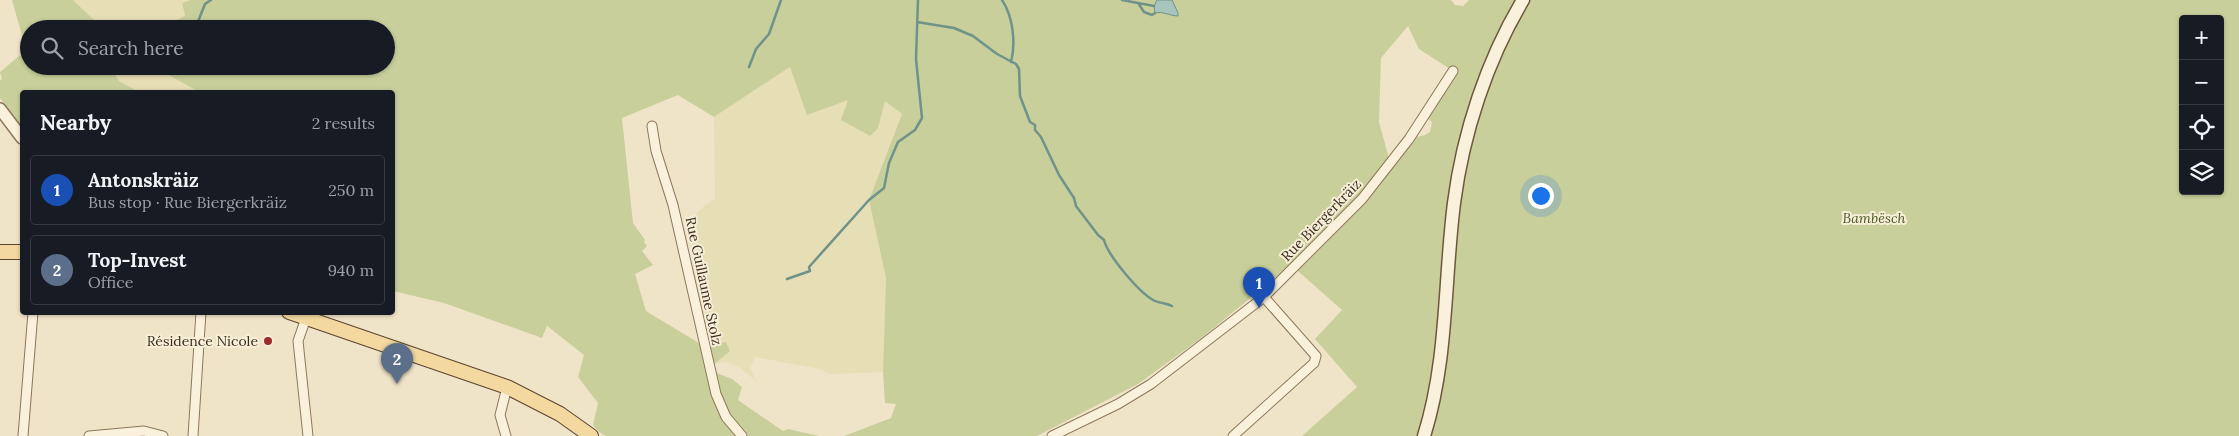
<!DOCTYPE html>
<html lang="en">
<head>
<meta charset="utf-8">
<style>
	body { margin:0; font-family:Lora,serif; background:#242831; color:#f1f3f6 }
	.controls { position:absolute; right:15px; top:15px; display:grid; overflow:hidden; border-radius:5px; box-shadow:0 1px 4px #0004 }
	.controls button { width:45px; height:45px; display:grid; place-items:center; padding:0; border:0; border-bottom:1px solid #363941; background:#171b24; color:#f1f3f6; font:25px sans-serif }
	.you { position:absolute; left:1540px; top:195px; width:18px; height:18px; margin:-12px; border:4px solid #fff; border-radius:50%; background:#1a73e8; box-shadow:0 0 0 8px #1a73e833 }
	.badge { display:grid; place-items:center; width:32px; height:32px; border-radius:50%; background:#8c9099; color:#fff; font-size:16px; font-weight:700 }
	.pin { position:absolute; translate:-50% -41px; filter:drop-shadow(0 1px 2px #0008) }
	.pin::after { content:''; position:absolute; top:26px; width:18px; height:15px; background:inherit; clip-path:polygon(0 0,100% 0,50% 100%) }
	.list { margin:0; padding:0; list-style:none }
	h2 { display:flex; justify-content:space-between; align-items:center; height:65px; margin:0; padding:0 20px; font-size:21px }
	h2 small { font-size:16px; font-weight:400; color:#9ea1a6 }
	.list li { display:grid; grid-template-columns:32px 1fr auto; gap:15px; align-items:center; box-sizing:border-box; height:70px; margin:0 10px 10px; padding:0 10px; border:1px solid #363941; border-radius:5px }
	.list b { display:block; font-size:19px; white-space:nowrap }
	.list p { margin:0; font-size:16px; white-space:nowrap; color:#9ea1a6 }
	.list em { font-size:16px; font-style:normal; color:#9ea1a6 }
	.icon { flex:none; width:28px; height:28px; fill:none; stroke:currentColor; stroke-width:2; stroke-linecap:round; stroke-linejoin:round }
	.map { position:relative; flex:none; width:2239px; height:436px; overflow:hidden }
	.search { position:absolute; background:#171b24; box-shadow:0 1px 4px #0004; left:20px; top:20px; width:375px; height:55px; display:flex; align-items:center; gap:12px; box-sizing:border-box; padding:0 18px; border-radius:28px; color:#9ea1a6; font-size:19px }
	.panel { position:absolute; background:#171b24; box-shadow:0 1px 4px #0004; left:20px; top:90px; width:375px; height:225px; border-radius:5px }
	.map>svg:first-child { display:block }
</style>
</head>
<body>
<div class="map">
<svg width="2239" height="436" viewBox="0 0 2239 436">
	<rect width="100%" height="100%" fill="#f0e4c8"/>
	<path fill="#e6deb5" d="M73 0H191L182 3 185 16 158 29H93L95 21Z
		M109 66H176L168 74 199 92H139L119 81Z
		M791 67 848 99 878 128 885 101 902 114 869 200 886 278 883 372 831 374 820 369 755 357 750 368 756 381 740 368 728 362 713 364 704 346 688 269 693 265 691 226 696 214 704 206 715 199 714 117Z"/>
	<path fill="#c9cf9b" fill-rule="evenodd" d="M12 0H73L95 21 93 29H29V66H109L119 81 139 92H22V127L0 98V80L2 79 0 72 26 50Z
		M191 0H1451L1455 5 1463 6 1469 0H2239V436H1302L1357 387 1315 339 1342 310 1291 265 1200 339 1138 384 1037 436H844L891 418 896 404 885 403 883 372 886 278 869 200 902 114 885 101 878 128 870 136 841 120 848 100 807 115 790 67 714 117 678 95 622 118 633 223 645 240 644 242 647 246 642 251 653 265 635 274 646 311 704 346 726 342 730 351 714 364V372L732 379 742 387 738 400 783 431 788 429 819 436H606L599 432 593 425 598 403 578 377 584 355 547 326 542 338 444 303 393 291 392 92H199L167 74 176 66H386V29H158L185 16 182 3ZM2183 19H2220V191H2183ZM1408 26 1419 49 1453 71 1424 115 1432 122 1430 132 1425 135 1409 139 1390 162 1379 122 1381 58Z"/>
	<path fill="#a9c4bc" stroke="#6f938a" d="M1157 0H1172L1178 13V16C1170 16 1163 11 1155 13L1154 6Z"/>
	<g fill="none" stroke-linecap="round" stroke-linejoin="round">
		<path stroke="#6f938a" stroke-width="2.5" d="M1002 0C1013 16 1016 43 1011 62
			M1122 0 1154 6
			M1138 3 1144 12 1152 15 1155 13
			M917 22 954 28 973 36 997 54 1016 64 1019 69 1020 96 1030 122 1035 125V130L1041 137 1059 175 1074 198 1076 206 1098 235 1104 240C1108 256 1139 292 1153 300 1158 303 1166 303 1172 306
			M195 29 205 4 211 0
			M749 67 756 49 769 34 781 0
			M787 279 810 271 809 267 869 200 884 188 889 163 898 142 915 130 922 118 916 59 918 0"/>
		<g stroke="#8d765c" stroke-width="11">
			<path id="minor" d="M652 126 656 151 673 205 716 394 726 417 742 436
				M306 318 298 341 308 436
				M23 436 33 312
				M89 436 144 431 163 436
				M193 436 201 312
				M506 436 500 415 507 387
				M1052 436 1118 404 1151 384 1264 297 1362 199 1409 139 1453 71
				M1233 436 1314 363 1316 356 1264 297"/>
		</g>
		<g stroke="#8d765c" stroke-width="14">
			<path id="tertiary" d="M0 109 22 138"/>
		</g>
		<g stroke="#6f573f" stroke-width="15">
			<path id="secondary" d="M1424 436C1448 360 1444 281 1454 203 1463 133 1487 60 1523 0"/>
		</g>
		<g stroke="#5b4430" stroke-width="16">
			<path id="primary" d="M0 252H22
				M289 312 507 387 560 414 591 436"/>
		</g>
		<use href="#minor" stroke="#faf1dc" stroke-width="9"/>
		<use href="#tertiary" stroke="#faf1dc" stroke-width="11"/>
		<use href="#secondary" stroke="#faf1dc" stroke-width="12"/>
		<use href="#primary" stroke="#f3d9a0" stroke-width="14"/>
	</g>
	<circle fill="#9e2a2b" stroke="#f7eed8" stroke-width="2" cx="268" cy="341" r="5"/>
	<g text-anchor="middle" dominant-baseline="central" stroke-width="4" stroke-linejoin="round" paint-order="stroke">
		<g font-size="14" font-style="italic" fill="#4d5a26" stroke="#f7eed8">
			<text x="1874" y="218">Bambësch</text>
		</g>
		<g font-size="14" fill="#3d2e20" stroke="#f7eed8">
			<text transform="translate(1321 220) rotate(-46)">Rue Biergerkräiz</text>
			<text transform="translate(704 281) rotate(78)">Rue Guillaume Stolz</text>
		</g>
		<g font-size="14" fill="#3d2e20" stroke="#f7eed8" text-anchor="end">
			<text x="258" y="341">Résidence Nicole</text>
		</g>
	</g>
</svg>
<div class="controls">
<button>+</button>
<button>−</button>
<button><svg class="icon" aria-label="locate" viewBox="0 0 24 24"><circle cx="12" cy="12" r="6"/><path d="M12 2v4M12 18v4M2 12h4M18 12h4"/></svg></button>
<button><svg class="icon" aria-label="layers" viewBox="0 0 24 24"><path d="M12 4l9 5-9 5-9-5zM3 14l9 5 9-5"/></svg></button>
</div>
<div class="you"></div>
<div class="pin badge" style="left:1259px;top:308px;background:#1a4fb4">1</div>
<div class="pin badge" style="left:397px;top:384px;background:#5c6f8a">2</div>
<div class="search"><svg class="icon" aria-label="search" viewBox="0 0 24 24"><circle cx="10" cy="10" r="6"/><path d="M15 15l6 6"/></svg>Search here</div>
<section class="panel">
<h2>Nearby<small>2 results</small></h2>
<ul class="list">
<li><span class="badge" style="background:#1a4fb4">1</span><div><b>Antonskräiz</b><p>Bus stop · Rue Biergerkräiz</p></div><em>250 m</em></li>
<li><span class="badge" style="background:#5c6f8a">2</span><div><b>Top-Invest</b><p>Office</p></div><em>940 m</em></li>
</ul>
</section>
</div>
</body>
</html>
